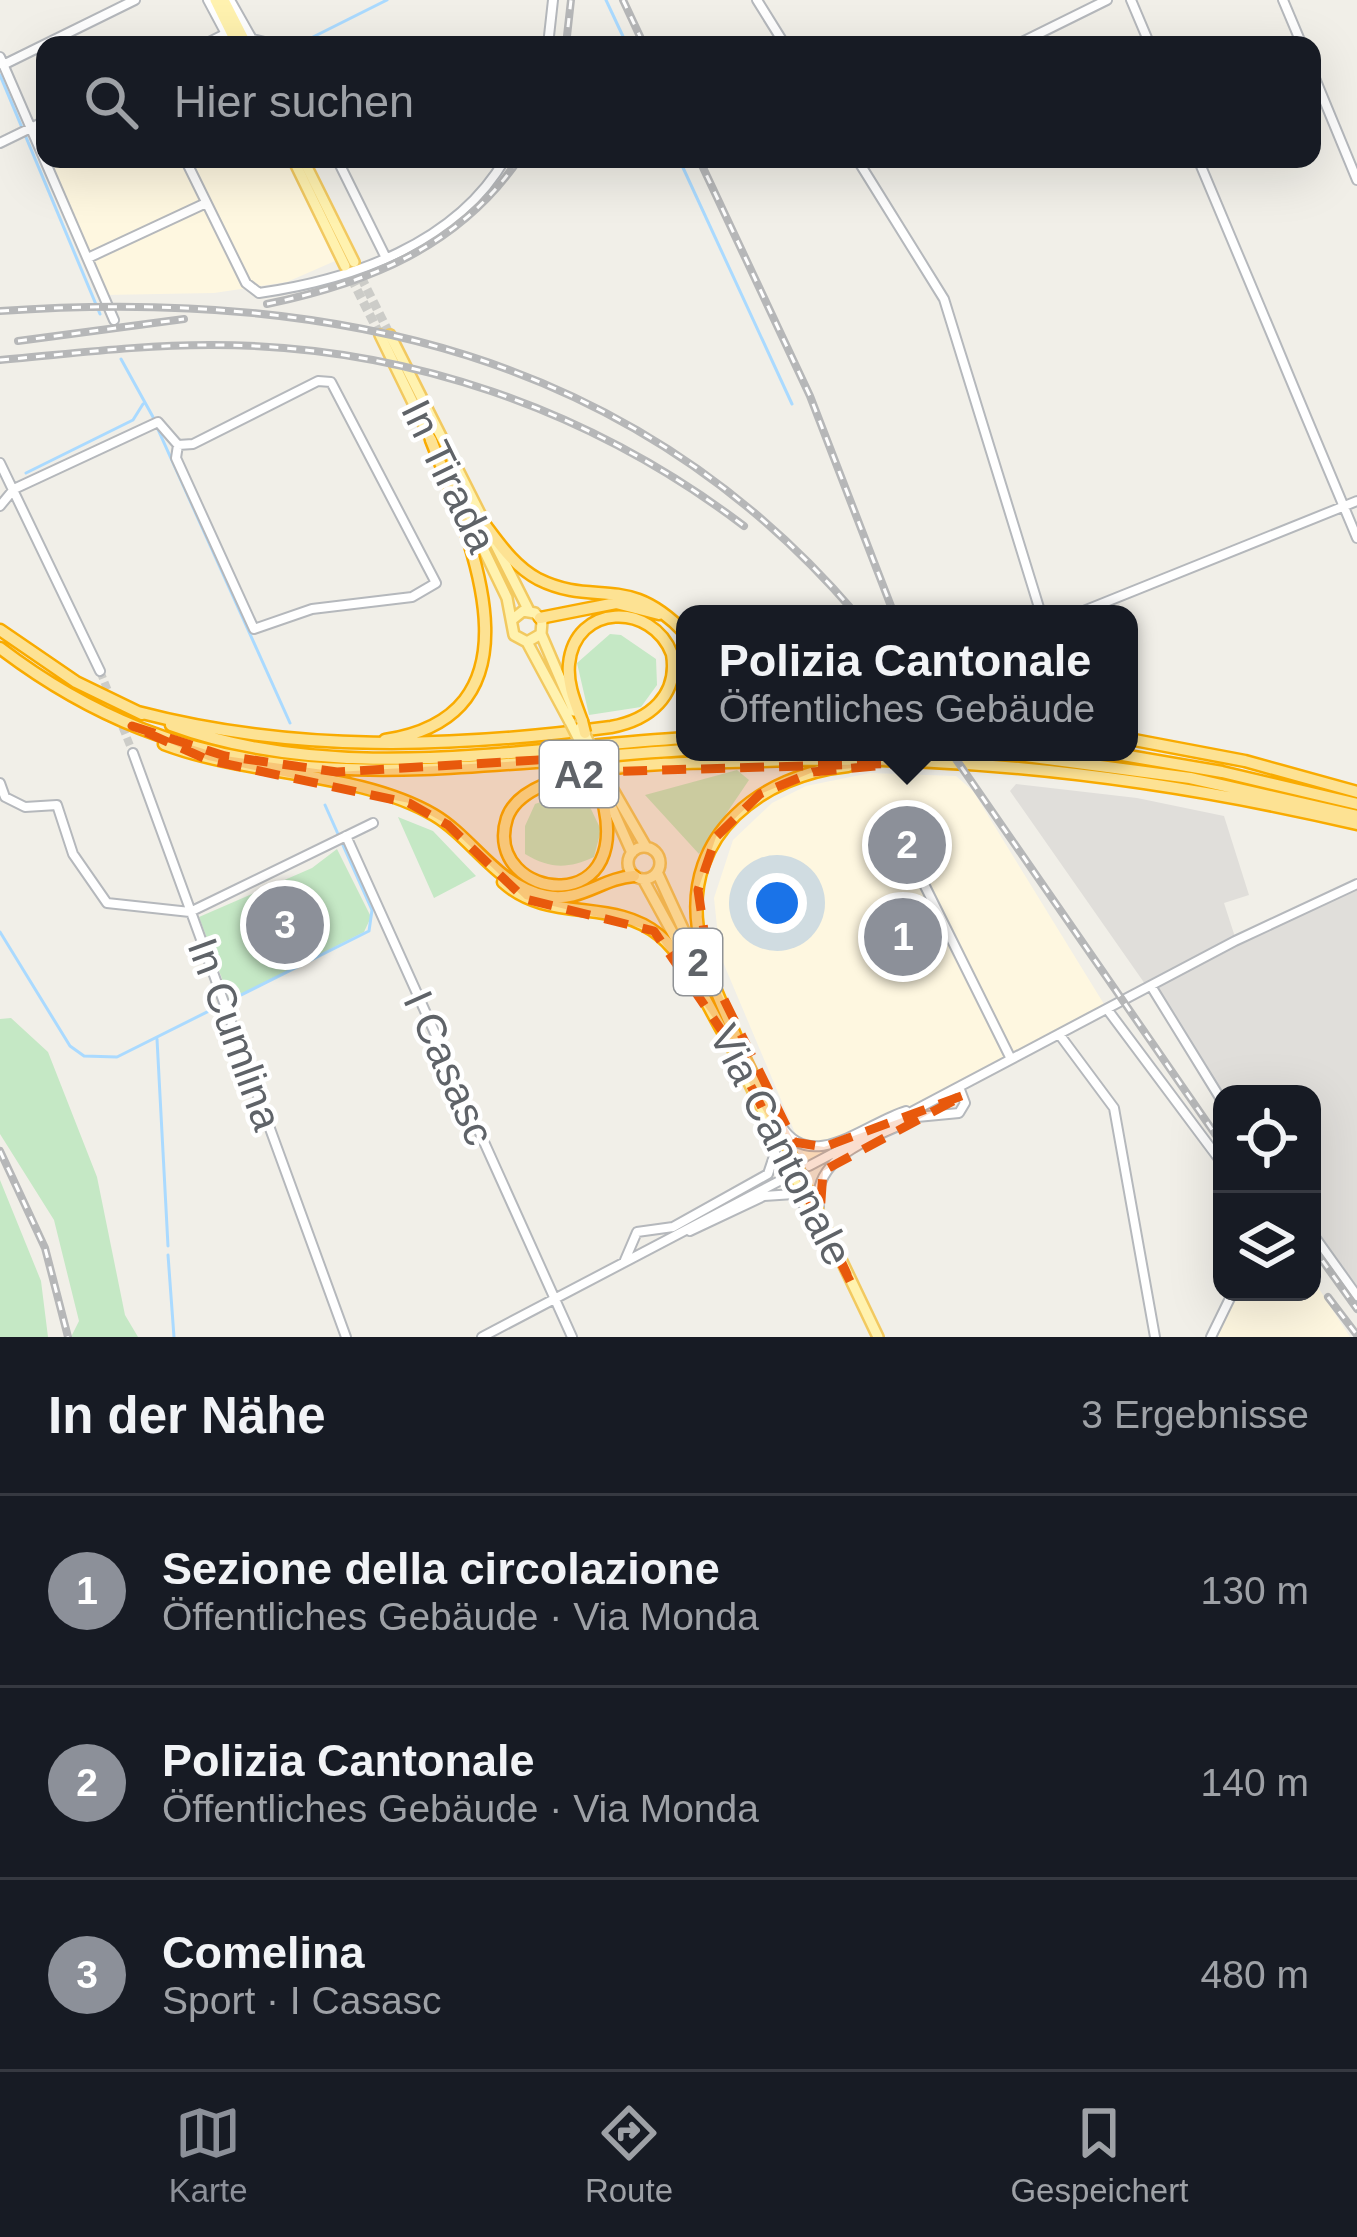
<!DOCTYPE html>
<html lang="de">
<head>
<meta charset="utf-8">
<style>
	body { margin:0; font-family:Helvetica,sans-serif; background:#242831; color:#f1f3f6 }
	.controls { position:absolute; right:36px; bottom:36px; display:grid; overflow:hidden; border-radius:24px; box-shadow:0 12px 48px #0002 }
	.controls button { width:108px; height:108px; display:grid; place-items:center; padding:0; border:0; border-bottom:3px solid #363941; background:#171b24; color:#f1f3f6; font:60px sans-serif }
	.you { position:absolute; left:777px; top:903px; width:42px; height:42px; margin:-30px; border:9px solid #fff; border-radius:50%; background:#1a73e8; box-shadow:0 0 0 18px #1a73e833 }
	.badge { display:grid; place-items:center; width:78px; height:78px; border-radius:50%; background:#8c9099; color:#fff; font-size:39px; font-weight:700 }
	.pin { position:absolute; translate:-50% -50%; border:6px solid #fff; box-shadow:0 3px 12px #0006 }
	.popup { position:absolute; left:676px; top:605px; width:462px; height:156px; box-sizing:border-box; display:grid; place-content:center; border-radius:24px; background:#171b24; filter:drop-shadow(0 3px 9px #0005); font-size:39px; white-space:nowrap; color:#9ea1a6 }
	.popup b { font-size:45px; color:#f1f3f6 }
	.popup::after { content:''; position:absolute; left:50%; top:100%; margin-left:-24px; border:24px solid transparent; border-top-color:#171b24 }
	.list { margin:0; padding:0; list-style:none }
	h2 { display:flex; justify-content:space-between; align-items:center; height:156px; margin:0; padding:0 48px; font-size:51px }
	h2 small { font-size:39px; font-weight:400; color:#9ea1a6 }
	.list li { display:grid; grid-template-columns:78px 1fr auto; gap:36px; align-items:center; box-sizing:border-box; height:192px; padding:0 48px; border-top:3px solid #363941 }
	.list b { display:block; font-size:45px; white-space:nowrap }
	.list p { margin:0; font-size:39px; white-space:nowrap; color:#9ea1a6 }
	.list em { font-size:39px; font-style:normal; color:#9ea1a6 }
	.icon { flex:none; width:66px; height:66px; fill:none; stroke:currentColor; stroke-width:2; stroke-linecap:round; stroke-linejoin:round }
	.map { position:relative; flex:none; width:1357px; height:1337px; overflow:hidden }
	.search { position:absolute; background:#171b24; box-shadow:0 12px 48px #0002; left:36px; right:36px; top:36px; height:132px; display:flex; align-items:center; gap:30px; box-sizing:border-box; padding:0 42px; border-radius:24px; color:#9ea1a6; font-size:45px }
	.sheet { height:732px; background:#171b24 }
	nav { display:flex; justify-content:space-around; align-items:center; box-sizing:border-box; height:168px; border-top:3px solid #363941; background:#171b24; font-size:33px; color:#9ea1a6 }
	nav a { display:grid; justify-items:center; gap:6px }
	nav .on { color:#8c9099 }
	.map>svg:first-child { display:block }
</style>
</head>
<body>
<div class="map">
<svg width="1357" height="1337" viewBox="0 0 1357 1337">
	<rect width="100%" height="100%" fill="#f1efe8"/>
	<path fill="#fef7e0" d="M47 159H285L335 261 287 282 214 293 104 295Z
		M870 773 956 776 973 791 1107 1009 809 1166 720 955 714 898 733 840 772 803 806 786Z
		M1312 1278 1350 1337H1211L1233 1292H1312Z"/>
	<path fill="#e0deda" d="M1016 784 1137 798 1224 816 1249 895 1224 903 1236 940 1357 884V1296L1312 1233V1094H1222L1010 791Z"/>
	<path fill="#c5e8c5" d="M610 634 621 635 656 659 657 685 641 707 589 715 577 663Z
		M737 770 749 780 699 854 645 795Z
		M581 788 601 830 594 857C568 869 550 869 525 854V826L535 804Z
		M398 817 433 831 476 876 434 898Z
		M337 849 371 917 364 932 230 1000 199 917 312 868Z
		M11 1018 48 1052 97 1177 125 1315 138 1337H71L79 1321 54 1220 0 1134V1019Z
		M0 1180 41 1281 48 1337H0Z"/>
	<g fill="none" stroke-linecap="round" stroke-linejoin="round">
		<path stroke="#aadaff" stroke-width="3" d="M606 0 627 45
			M297 45 387 0
			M0 75 100 314
			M679 159 792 404
			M121 359 153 417
			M156 425 290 723
			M26 473 133 420 143 404
			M0 932 70 1046 84 1056 117 1057 369 931 372 910 325 805
			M157 1039 168 1246
			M168 1255 174 1337"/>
		<path stroke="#ccccc8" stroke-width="8" stroke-dasharray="8 4" stroke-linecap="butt" d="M100 671 133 753"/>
		<path stroke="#ccccc8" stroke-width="9" stroke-dasharray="9 4.5" stroke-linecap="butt" d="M355 265 390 335
			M345 266 380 335"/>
		<g stroke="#b5b8bc" stroke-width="12">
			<path id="minor" d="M208 0 232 45
				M230 0 252 39 277 45
				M757 0 785 45
				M1131 0 1150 45
				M1283 0 1302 45
				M203 45 225 34
				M548 45 553 0
				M1016 45 1107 0
				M0 57 114 320
				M3 65 135 0
				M1312 71 1357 180
				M0 143 45 121
				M185 159 246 283 259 293C351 280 456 244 505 159
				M337 159 386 258
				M857 159 944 299 1041 614
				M1198 159 1357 538
				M88 258 206 203
				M0 463 100 671
				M0 506 14 489 158 422 178 445 176 458 254 629 312 609 412 597 436 583 331 382 318 381 193 444 178 445
				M1076 614 1357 501
				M133 753 346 1337
				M0 783 5 797 25 807 57 805 73 854 107 903 190 912 373 823
				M346 836 572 1337
				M918 872 1011 1059
				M1151 986 1222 1101
				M1107 1009 1222 1163
				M1059 1034 1114 1108 1155 1337
				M917 1117 959 1113 965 1103 959 1087
				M782 1127C812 1174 868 1122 906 1111
				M809 1166 1235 941 1357 884
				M819 1207C810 1154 881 1136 920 1116
				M673 1227 768 1174 775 1153 765 1121
				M690 1231 764 1196 794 1194 809 1211
				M1312 1233 1357 1296
				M625 1260 637 1232 673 1227
				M482 1337 785 1178
				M1211 1337 1233 1292"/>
		</g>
		<g stroke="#f2c960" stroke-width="14">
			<path id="major" d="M215 0 237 45
				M224 0 247 45
				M293 159 345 266
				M303 159 354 262
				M380 335 432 442
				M390 335 529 611
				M455 490 507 598 514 635 527 642 541 634 542 621 535 613 523 611 513 619
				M541 634 574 711
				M527 642 570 722
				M600 781 632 853
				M608 781 646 847
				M628 863a16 16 0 1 1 32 0a16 16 0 1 1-32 0Z
				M657 872 707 981
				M643 879 695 974
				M724 1032 769 1124
				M739 1045 792 1156
				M805 1184 878 1337
				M800 1187 824 1236"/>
		</g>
		<g stroke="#f9ab00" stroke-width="15">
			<path id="highway" d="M479 517C497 540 512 565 538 579 596 608 627 572 685 633
				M540 618 616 603 659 614
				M0 630 76 682 142 714
				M0 648C222 817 430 766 685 750
				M138 712C295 753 451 748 611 727 649 720 679 696 672 654 652 602 575 603 569 664 567 684 575 702 582 721
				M171 725C335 785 515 749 685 738
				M1129 739 1245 761 1357 792
				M385 740C552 714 468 535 431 440
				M164 744C248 776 358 771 434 815 473 838 498 887 546 896 580 903 602 878 634 876
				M995 752 1190 778 1357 816
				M1105 752 1222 772 1357 804
				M597 782C649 926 480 902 507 818 528 756 705 764 762 761 960 753 1165 779 1357 824
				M503 882C549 924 613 897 659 935 689 960 706 1004 726 1037
				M742 1051C726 1012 704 971 698 929 684 834 762 775 848 766"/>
		</g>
		<use href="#minor" stroke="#fff" stroke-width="8"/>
		<use href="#major" stroke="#fff2af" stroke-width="9"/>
		<use href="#highway" stroke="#fde293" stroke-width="10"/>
		<g stroke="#b6b7b8" stroke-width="8">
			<path id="rail" d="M623 0 644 45
				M566 45 571 0
				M699 159 810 396 894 614
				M267 304C368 283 459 247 519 159
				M0 311C330 288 632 352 856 614
				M18 341 184 319
				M0 360C70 354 139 345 209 345 403 344 590 409 744 526
				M951 752 1222 1144
				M0 1151 45 1248 68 1337
				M1312 1246 1357 1309
				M1328 1297 1357 1335"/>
		</g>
		<use href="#rail" stroke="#fff" stroke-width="3" stroke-dasharray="9" stroke-linecap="butt"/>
		<g stroke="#f2c960" stroke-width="14" stroke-linecap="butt">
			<path id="major-bridge" d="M570 722 592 765
				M581 727 608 781
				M792 1156 803 1179
				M786 1158 800 1187"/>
		</g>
		<g stroke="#f9ab00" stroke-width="15" stroke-linecap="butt">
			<path id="highway-bridge" d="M582 721 585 733
				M588 759 597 782"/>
		</g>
		<use href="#major-bridge" stroke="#fff2af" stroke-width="9"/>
		<use href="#highway-bridge" stroke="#fde293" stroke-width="10"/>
	</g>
	<path fill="#e8590c" fill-opacity="0.2" stroke="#e8590c" stroke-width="9" stroke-dasharray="24 15" stroke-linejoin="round" d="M132 726 225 756 337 772 588 757 595 772 905 763 813 772 760 794 716 837 698 890 710 971 794 1142 824 1147 964 1095 823 1171 820 1215 852 1285 726 1037 654 931 525 899 448 825 409 803 208 760Z"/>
	<g text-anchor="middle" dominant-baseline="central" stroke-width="9" stroke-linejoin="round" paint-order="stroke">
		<g fill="#fff" stroke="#8f9295" stroke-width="3">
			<rect x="540" y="741" width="78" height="66" rx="9"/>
			<rect x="674" y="929" width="48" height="66" rx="9"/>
		</g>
		<g font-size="39" font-weight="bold" fill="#5f6368">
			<text x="579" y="774">A2</text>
			<text x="698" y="962">2</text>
		</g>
		<g font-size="42" fill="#5f6368" stroke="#fff">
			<text transform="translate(449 476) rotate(64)">In Tirada</text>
			<text transform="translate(235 1034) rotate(70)">In Cumlina</text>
			<text transform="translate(449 1068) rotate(66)">I Casasc</text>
			<text transform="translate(781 1145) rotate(63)">Via Cantonale</text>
		</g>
	</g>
</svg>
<div class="controls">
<button><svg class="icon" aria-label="locate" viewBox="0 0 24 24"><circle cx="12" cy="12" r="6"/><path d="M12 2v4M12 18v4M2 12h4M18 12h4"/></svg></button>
<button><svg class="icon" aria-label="layers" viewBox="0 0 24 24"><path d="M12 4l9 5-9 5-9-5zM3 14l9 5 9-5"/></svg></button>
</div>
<div class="you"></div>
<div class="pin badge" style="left:903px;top:937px">1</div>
<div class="pin badge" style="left:907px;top:845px">2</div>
<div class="popup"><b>Polizia Cantonale</b>Öffentliches Gebäude</div>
<div class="pin badge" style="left:285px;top:925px">3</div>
<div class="search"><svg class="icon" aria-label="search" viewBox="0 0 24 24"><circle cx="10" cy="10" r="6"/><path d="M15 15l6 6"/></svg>Hier suchen</div>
</div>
<section class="sheet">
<h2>In der Nähe<small>3 Ergebnisse</small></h2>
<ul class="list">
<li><span class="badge">1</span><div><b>Sezione della circolazione</b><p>Öffentliches Gebäude · Via Monda</p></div><em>130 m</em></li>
<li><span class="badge">2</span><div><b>Polizia Cantonale</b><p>Öffentliches Gebäude · Via Monda</p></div><em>140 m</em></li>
<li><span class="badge">3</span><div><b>Comelina</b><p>Sport · I Casasc</p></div><em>480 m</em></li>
</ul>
</section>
<nav>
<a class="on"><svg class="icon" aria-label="map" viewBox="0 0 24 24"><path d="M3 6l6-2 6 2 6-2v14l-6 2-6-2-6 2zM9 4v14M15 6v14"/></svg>Karte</a>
<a><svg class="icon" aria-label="directions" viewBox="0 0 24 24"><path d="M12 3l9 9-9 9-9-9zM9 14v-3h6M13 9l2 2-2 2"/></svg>Route</a>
<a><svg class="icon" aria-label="saved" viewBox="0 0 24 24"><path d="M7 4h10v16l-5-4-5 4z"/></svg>Gespeichert</a>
</nav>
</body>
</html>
